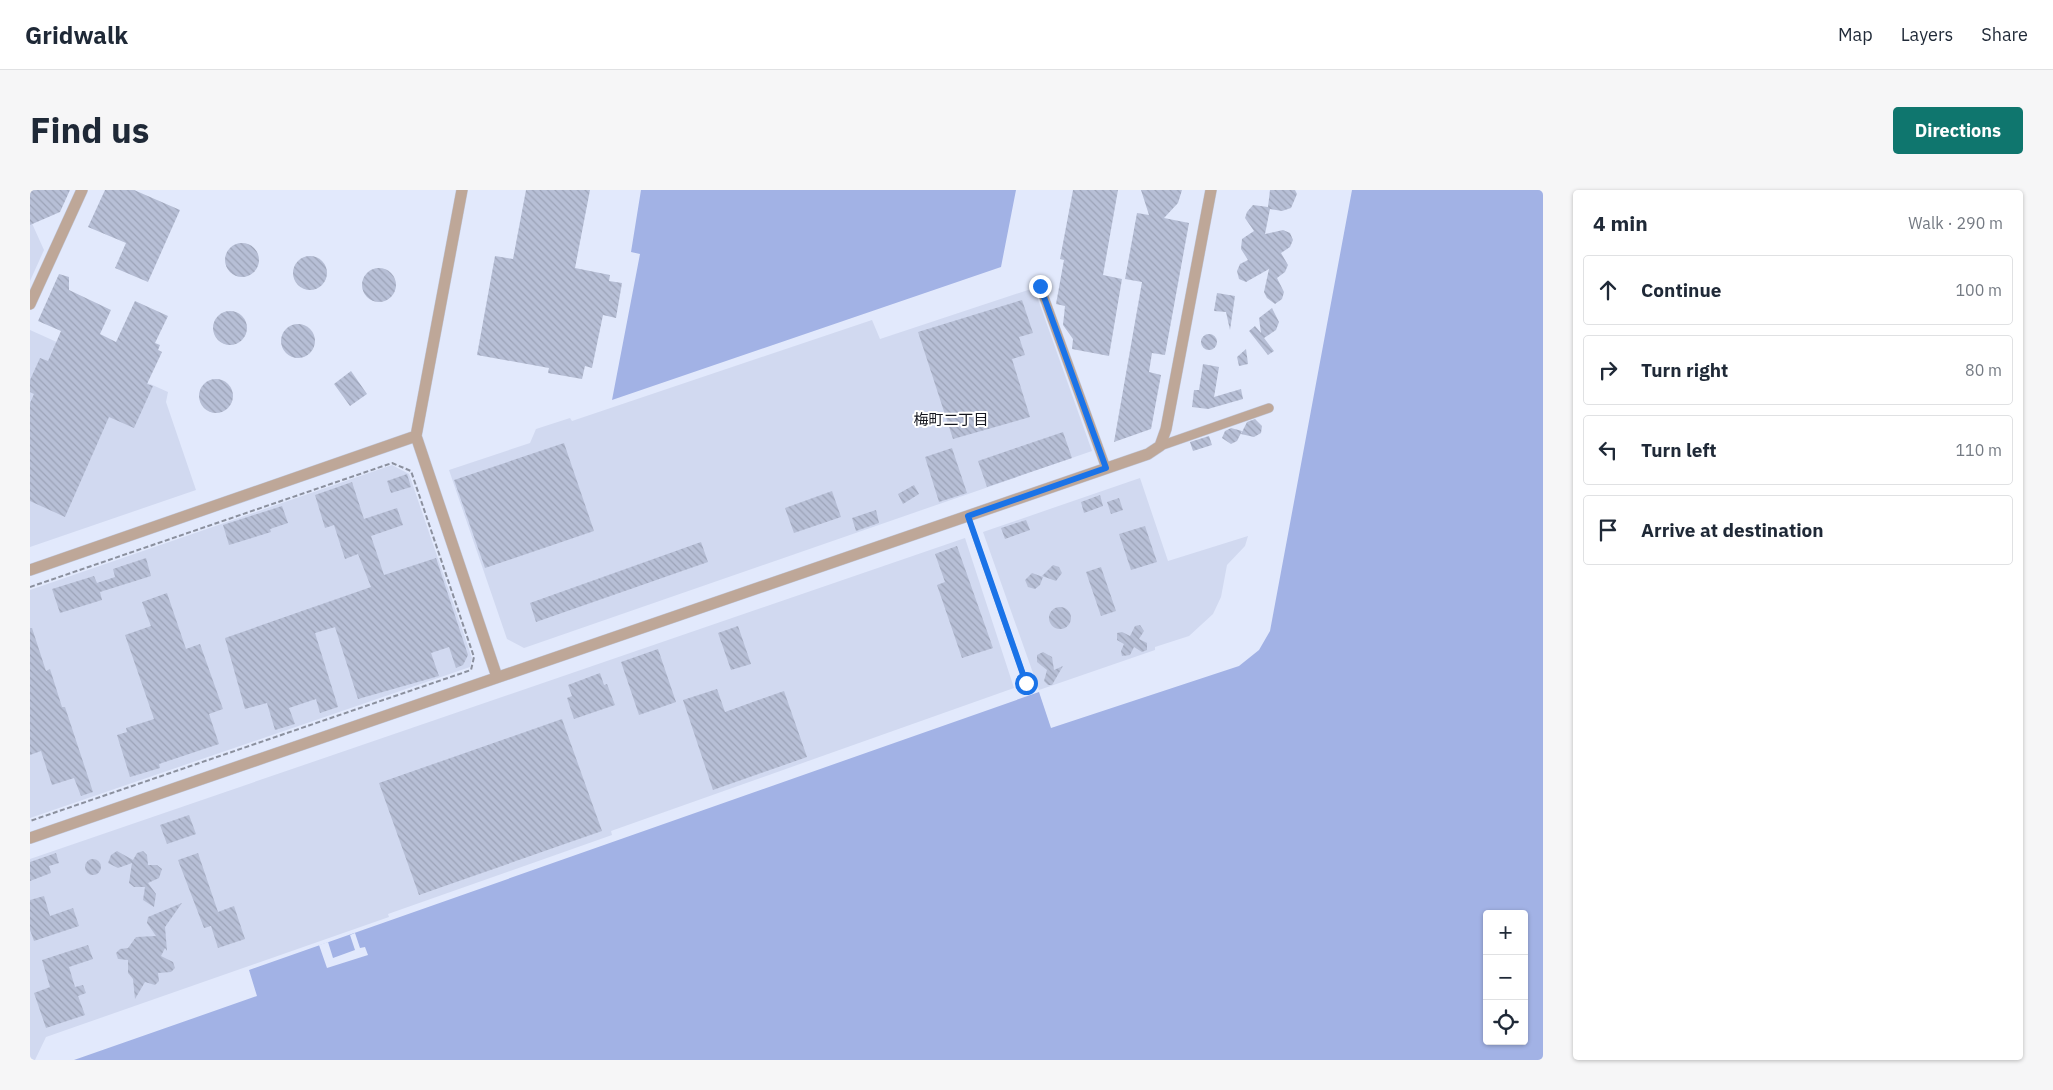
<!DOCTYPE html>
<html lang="en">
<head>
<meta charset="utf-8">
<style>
	body { margin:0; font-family:"IBM Plex Sans","Noto Sans JP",sans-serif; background:#f6f6f7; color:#1f2937 }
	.controls { position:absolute; right:15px; bottom:15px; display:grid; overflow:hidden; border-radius:5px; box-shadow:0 1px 4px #0004 }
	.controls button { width:45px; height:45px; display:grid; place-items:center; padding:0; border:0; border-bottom:1px solid #e0e1e3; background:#fff; color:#1f2937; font:25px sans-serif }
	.stop { position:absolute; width:15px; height:15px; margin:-11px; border:4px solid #1a73e8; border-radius:50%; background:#fff }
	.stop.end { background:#1a73e8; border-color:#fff; box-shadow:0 1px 5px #0008 }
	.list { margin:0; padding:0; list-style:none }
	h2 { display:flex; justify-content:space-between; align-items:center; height:65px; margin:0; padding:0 20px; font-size:21px }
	h2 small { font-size:16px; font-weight:400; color:#747a83 }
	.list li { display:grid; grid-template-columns:32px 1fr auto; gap:15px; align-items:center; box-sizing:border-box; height:70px; margin:0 10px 10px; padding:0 10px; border:1px solid #e0e1e3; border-radius:5px }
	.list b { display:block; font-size:19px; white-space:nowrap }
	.list em { font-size:16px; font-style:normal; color:#747a83 }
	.icon { flex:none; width:28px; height:28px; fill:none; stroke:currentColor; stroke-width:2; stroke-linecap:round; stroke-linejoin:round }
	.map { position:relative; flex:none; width:1513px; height:870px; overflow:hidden; border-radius:5px }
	header { display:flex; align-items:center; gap:30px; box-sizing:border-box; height:70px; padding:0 25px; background:#fff; border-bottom:1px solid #e0e1e3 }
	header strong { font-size:24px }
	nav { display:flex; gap:28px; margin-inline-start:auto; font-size:18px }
	.intro { display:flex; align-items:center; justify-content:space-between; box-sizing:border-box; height:120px; padding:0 30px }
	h1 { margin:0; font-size:35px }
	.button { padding:12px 22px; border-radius:5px; background:#0f766e; color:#fff; font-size:18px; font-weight:700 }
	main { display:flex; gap:30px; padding:0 30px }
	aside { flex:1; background:#fff; border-radius:5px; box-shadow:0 1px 4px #0004 }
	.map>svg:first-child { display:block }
</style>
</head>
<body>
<header>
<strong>Gridwalk</strong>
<nav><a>Map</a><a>Layers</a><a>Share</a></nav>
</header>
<div class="intro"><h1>Find us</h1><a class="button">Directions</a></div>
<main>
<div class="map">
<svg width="1513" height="870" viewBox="0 0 1513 870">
	<defs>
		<pattern id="building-back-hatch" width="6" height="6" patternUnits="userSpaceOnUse" patternTransform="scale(1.25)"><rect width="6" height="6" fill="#b7bfd6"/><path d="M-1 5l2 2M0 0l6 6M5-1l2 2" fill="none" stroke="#9ca3b7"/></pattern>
	</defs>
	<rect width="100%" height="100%" fill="#e2e9fc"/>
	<path fill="#d1d9f0" d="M0 29 14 60 0 91Z
		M1004 98 1062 261 494 458 477 449 419 280 500 253 506 239 540 228 542 231 842 130 850 149Z
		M0 140 138 202 136 212 166 300 0 357Z
		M362 275 379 284 442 468 440 477 0 628V400Z
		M1110 288 1138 371 1218 346 1215 356 1197 375 1191 407 1183 424 1159 446 1125 457V460L1009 500 953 342Z
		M935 348 984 498 581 641 582 645 358 724 359 727 16 847 5 870H0V669Z"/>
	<path fill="#a2b2e5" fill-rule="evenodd" d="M611 0H986L971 77 582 210 610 64 601 62Z
		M1322 0H1513V870H44L227 806 219 780 1009 502 1021 538 1209 476 1229 460 1240 441ZM1457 724H1494V851H1457Z"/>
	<path fill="#e2e9fc" d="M325 743 330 758 335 757 338 765 297 778 289 755 298 752 303 768 325 760 320 745Z"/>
	<path fill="url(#building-back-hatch)" d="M0 0H40L30 22 0 35Z
		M75 0H104L150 20 118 92 85 78 96 53 58 37Z
		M496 0H560L545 78 580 85 579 91 592 93 586 128 573 125 562 178 555 176 552 189 518 183 519 178 447 165 465 66 483 69Z
		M1043 0H1088L1073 85 1092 89 1079 166 1042 159 1043 149 1033 135 1035 116 1026 114 1034 70 1030 69Z
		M1111 0H1152L1148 13 1134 28 1159 33 1135 165 1122 163 1119 182 1131 185 1121 239 1084 252 1112 92 1095 89 1107 23 1119 25Z
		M1240 0H1265L1267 4 1261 18 1252 21 1240 19 1235 44 1253 40 1260 43 1263 50 1260 57 1251 63 1258 75 1255 82 1247 88 1254 102 1252 109 1245 114 1237 108 1234 102 1239 79 1216 92 1209 89 1207 81 1210 74 1218 70 1211 59 1212 49 1224 41 1215 28 1217 22 1223 15 1238 17Z
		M195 70a17 17 0 1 1 34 0a17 17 0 1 1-34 0Z
		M263 83a17 17 0 1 1 34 0a17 17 0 1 1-34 0Z
		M332 95a17 17 0 1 1 34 0a17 17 0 1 1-34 0Z
		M29 84 39 87V100L81 120 70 144 86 152 105 111 138 126 125 153 130 155 128 160 132 162 117 194 123 196 104 238 79 227 35 327 0 311V213L4 204 0 202V190L10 168 18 171 31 141 8 131Z
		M1187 103 1205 106 1200 140 1196 122 1184 121Z
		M992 110 1003 143 989 147 995 165 982 169 1000 227 923 249 888 142Z
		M1242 118 1249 132 1246 140 1234 148 1244 161 1238 165 1219 141 1225 136 1231 143 1229 128Z
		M183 138a17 17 0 1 1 34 0a17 17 0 1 1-34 0Z
		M251 151a17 17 0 1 1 34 0a17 17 0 1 1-34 0Z
		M1171 152a8 8 0 1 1 16 0a8 8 0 1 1-16 0Z
		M1216 159 1218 174 1209 176 1207 167Z
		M1173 174 1189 177 1184 207 1211 199 1213 209 1178 219 1162 217 1164 200H1169Z
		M321 181 337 204 320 216 304 194Z
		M169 206a17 17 0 1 1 34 0a17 17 0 1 1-34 0Z
		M1225 229 1232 236 1231 243 1224 247 1211 244 1217 232Z
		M1201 238 1212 241 1207 251 1201 254 1192 248 1195 241Z
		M1033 242 1042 268 957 297 948 271Z
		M1179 246 1182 255 1163 261 1160 252Z
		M534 253 564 341 455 378 424 290Z
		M922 258 937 303 909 312 895 267Z
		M377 284 381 297 361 303 357 291Z
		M322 292 334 329 367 318 373 335 341 346 354 385 406 368 438 465 433 475 426 478 419 457 401 463 409 486 328 509 305 437 285 443 308 517 290 523 286 509 259 518 265 534 245 540 237 513 215 519 195 448 341 397 328 364 315 369 304 335 295 338 285 305Z
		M884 295 889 304 873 314 868 304Z
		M802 301 811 327 764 343 755 318Z
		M1070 305 1073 316 1054 323 1051 312Z
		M1089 308 1093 320 1081 324 1077 312Z
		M252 316 258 333 240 339 241 342 199 355 193 335Z
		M846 320 849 333 826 341 822 328Z
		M996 330 1000 340 975 349 971 338Z
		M1115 336 1127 372 1101 380 1089 344Z
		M671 352 678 372 506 432 500 413Z
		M927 356 963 458 932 468 907 395 915 392 905 364Z
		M116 368 121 386 70 402 72 410 30 423 22 399 64 386 67 393 85 387 83 379Z
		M1023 375 1029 377 1032 383 1026 391 1012 386Z
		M1071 377 1086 421 1071 426 1056 382Z
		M1002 383 1013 387 1010 395 1005 399 998 397 995 390Z
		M137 403 156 459 170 454 193 519 179 524 189 554 129 574 130 578 100 587 87 545 97 542 96 538 124 529 95 445 121 436 112 412Z
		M1019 428a11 11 0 1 1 22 0a11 11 0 1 1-22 0Z
		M1110 435 1114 441 1109 449 1117 453V460L1112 462 1104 457 1100 465 1092 466 1091 461 1094 454 1087 450V443L1092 442 1100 446 1105 436Z
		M708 436 721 474 701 480 688 443Z
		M0 438H2L16 481 20 479 32 517H35L63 602 51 606 44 588 22 595 11 561 0 565Z
		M628 459 646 512 609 525 591 472Z
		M1013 462 1022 467 1024 480 1033 476 1022 495H1018L1014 491 1017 480 1007 472V465Z
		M570 483 574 495 577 494 585 515 544 529 537 508 542 506 538 495Z
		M687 499 695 522 754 501 777 567 683 600 653 510Z
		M532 529 572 641 389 705 349 593Z
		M159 625 166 644 137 654 130 635Z
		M87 661 103 670 107 663 113 661 117 665 118 675H127L132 679 129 688 118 693 126 704 124 717 113 710 115 697H104L99 693 102 673 88 678 78 673 81 665Z
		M26 663 29 673 19 676 21 683 0 691V672Z
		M168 663 188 722 204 716 215 749 188 758 181 736 174 738 148 670Z
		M55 677a8 8 0 1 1 16 0a8 8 0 1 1-16 0Z
		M14 706 20 726 43 718 49 736 4 751 0 740V710Z
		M152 713 135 737 137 761 135 758 131 766 143 772 145 778 141 782 128 783 129 791 125 795 115 792 105 809 103 789 98 783V770L88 769 86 763 90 759 98 758 106 747 126 746 117 733 118 727Z
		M58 755 63 769 39 777 45 797 53 795 56 803 48 806 55 825 16 838 4 803 20 797 12 770Z"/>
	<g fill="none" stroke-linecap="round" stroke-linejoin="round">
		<g stroke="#c1c7d9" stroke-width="5.5">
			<path id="service" d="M938 327 996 493"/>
		</g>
		<g stroke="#c1c7d9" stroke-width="10">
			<path id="minor" d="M1010 96 1076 278
				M1130 256 1239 218"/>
		</g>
		<g stroke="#c1c7d9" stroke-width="12">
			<path id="tertiary" d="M432 0 386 246 467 487
				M0 114 52 0
				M0 380 386 246
				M0 648 1118 264 1130 256 1136 239 1181 0"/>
		</g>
		<path stroke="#8b909e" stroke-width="2" stroke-dasharray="5 2.5" stroke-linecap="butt" d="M0 397 362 273 381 281 444 467 441 480 0 631"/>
		<use href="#service" stroke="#bea798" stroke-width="4.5"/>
		<use href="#minor" stroke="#bea798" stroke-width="9"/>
		<use href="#tertiary" stroke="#bea798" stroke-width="11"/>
	</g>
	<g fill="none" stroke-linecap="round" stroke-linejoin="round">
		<path stroke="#1a73e8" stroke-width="6" d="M996 493 938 326 1076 278 1010 96"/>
	</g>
	<g text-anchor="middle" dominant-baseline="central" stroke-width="4" stroke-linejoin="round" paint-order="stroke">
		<g font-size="15" fill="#15171f" stroke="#fff">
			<text x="921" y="229">梅町二丁目</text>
		</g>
	</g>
</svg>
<div class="controls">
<button>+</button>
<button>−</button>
<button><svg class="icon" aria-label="locate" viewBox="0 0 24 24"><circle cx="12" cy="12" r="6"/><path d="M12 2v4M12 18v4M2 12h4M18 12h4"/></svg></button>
</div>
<div class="stop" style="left:996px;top:493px"></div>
<div class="stop end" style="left:1010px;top:96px"></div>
</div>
<aside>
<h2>4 min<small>Walk · 290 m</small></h2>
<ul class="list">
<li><svg class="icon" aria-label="ahead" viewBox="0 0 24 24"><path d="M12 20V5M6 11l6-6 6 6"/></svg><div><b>Continue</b></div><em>100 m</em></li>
<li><svg class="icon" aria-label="right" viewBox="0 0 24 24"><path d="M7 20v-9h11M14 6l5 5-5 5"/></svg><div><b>Turn right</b></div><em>80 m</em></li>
<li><svg class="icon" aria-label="left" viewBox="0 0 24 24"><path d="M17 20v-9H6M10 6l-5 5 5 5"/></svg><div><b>Turn left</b></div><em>110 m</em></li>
<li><svg class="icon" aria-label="arrive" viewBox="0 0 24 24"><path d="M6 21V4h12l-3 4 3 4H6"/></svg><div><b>Arrive at destination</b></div></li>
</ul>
</aside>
</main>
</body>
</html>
